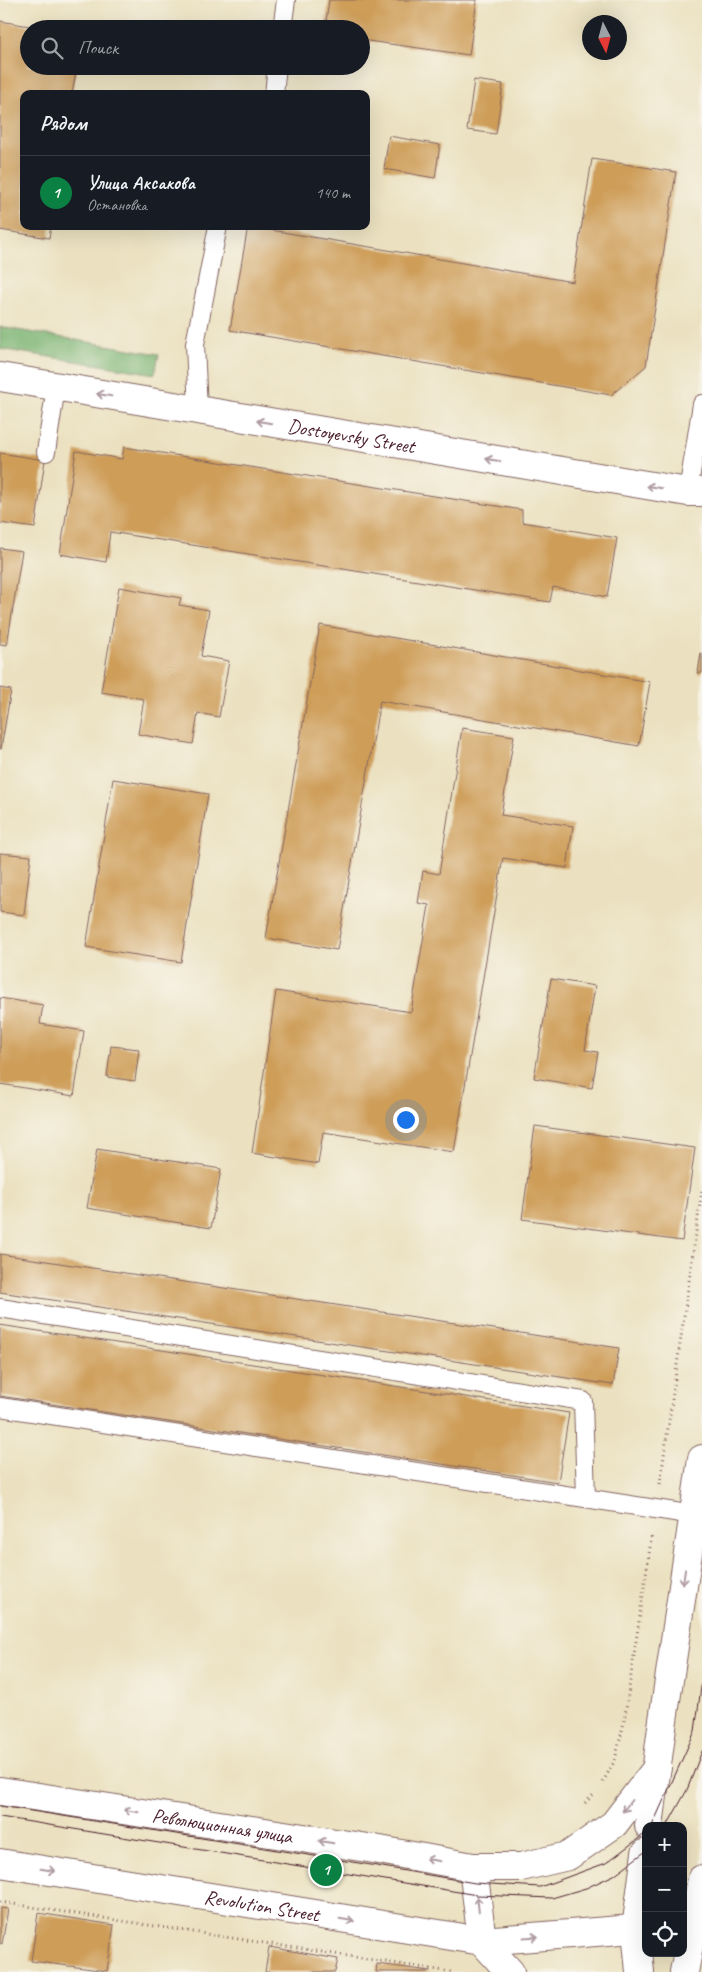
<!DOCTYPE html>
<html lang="ru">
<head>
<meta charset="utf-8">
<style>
	body { margin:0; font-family:Caveat,sans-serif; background:#20242c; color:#f1f3f6 }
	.controls { position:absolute; right:15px; bottom:15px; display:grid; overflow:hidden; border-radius:10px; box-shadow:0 5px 20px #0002 }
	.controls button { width:45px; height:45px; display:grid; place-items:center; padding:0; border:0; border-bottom:1px solid #363941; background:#171b24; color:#f1f3f6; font:25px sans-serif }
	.compass { position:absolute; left:582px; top:15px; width:45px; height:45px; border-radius:50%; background:#171b24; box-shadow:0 5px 20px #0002; rotate:174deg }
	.you { position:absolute; left:405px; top:1119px; width:18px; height:18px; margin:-12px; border:4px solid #fff; border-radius:50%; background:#1a73e8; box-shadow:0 0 0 8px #1a73e833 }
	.badge { display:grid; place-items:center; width:32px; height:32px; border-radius:50%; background:#0b8043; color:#fff; font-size:16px; font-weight:700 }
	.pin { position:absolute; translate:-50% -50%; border:2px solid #fff; box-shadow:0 1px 5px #0006 }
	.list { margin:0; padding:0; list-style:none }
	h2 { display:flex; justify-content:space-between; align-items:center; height:65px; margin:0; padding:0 20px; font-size:21px }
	h2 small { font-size:16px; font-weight:400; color:#9ea1a6 }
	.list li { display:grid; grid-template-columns:32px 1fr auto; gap:15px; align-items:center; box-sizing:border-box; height:75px; padding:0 20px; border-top:1px solid #363941 }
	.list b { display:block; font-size:19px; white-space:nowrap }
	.list p { margin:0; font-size:16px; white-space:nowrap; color:#9ea1a6 }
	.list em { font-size:16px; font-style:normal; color:#9ea1a6 }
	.icon { flex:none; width:28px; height:28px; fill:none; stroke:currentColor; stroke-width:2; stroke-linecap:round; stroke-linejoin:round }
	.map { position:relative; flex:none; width:702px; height:1972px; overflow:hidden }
	.search { position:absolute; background:#171b24; box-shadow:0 5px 20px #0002; left:20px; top:20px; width:350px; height:55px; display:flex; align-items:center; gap:12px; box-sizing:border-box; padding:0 18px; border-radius:28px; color:#9ea1a6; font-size:19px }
	.panel { position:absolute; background:#171b24; box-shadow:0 5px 20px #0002; left:20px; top:90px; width:350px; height:140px; border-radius:10px }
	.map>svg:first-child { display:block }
</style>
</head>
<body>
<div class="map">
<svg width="702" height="1972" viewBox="0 0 702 1972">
	<rect width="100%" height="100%" fill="#f7f3e8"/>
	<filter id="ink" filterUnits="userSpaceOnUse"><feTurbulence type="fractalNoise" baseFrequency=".02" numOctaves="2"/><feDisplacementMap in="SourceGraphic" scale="10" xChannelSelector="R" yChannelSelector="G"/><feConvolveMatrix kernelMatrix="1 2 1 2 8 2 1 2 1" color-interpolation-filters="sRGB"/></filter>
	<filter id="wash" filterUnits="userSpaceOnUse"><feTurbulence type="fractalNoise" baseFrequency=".0096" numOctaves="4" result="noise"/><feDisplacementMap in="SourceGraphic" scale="20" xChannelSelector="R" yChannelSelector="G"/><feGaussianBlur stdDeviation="1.12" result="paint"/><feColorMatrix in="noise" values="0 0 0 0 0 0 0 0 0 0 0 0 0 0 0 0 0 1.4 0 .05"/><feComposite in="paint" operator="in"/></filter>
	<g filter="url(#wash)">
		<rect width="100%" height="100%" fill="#ebe1c0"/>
		<path fill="#78b270" stroke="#61684e" d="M0 327 159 354 155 374 0 349Z"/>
		<g id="blocks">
			<path fill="#ce9d58" d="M329 0H477L469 55 361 40V29H325Z
				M0 21 41 28 29 29V66H77L72 94H24V226H51L49 238 0 230Z
				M474 80 503 84 496 134 467 130Z
				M389 136 440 145 435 178 384 169Z
				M592 159 676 172 646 366 611 395 230 330 248 226 573 282Z
				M124 447 522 510V522L617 538 607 597 553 587 550 602 110 532 106 562 60 554 76 451 122 459Z
				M0 453 45 460 35 528 0 523Z
				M0 548 22 551 7 645 0 644Z
				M119 587 181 598 179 605 209 610 201 656 229 661 219 717 198 713 193 744 138 734 144 699 101 692Z
				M320 625 650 682 639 746 380 701 337 950 266 938Z
				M701 653H702V673H698Z
				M0 688 11 690 1 749H0Z
				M462 728 514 736 501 815 573 826 567 868 503 858 454 1152 323 1132 318 1164 252 1153 276 991 411 1012 429 905 418 903 423 871 439 874Z
				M113 779 208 794 181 962 86 947Z
				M0 853 31 856 24 915 0 912Z
				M551 979 595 986 585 1050 598 1052 592 1088 534 1078Z
				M0 998 43 1005 40 1024 84 1031 74 1096 0 1084Z
				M111 1046 139 1049 135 1081 107 1077Z
				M535 1126 695 1148 682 1241 522 1219Z
				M97 1149 221 1169 211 1228 87 1208Z
				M0 1254 619 1348 613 1385 0 1292Z
				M0 1325 569 1413 558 1482 0 1396Z
				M0 1908 8 1909 2 1944 0 1943Z
				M38 1913 114 1925 107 1971 31 1961Z
				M269 1947 338 1959 335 1972H265Z
				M377 1964 430 1971V1972H376Z"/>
		</g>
	</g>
	<g filter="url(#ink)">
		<use href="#blocks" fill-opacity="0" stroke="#82635f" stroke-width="1"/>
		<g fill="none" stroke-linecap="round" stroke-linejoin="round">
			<g stroke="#82635f" stroke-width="20">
				<path id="service" d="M282 29 286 0
					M274 94 277 66
					M198 411 195 344 218 226
					M46 452 56 387
					M688 492 702 404
					M0 1308 583 1401 586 1498
					M0 1407 694 1515"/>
			</g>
			<g stroke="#82635f" stroke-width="30">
				<g id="tertiary">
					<path id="s1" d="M0 377 688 492H702"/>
					<path id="s2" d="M0 1791 374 1849 473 1867H521L568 1856 614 1824 657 1768"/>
					<path d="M649 1826 662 1727 702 1459"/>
					<path id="s3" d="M0 1863 482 1941 646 1928"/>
					<path d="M473 1867 482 1941 510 1972"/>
					<path d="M640 1972 636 1929 646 1853"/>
					<path d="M684 1972 702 1879"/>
				</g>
			</g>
			<path stroke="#82635f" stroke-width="3" stroke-dasharray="1 4" stroke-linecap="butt" d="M660 1484 702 1190
				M603 1782 615 1760 624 1722 652 1534
				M585 1803 595 1793
				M0 1902 451 1972"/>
			<use href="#service" stroke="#fff" stroke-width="18"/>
			<use href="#tertiary" stroke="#fff" stroke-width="28"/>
			<path stroke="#4a1f2b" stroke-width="1" d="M0 1806 371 1865 475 1883 540 1887 606 1863 646 1833
				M0 1817 477 1895 552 1898 586 1888 614 1875 646 1851
				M652 1826 695 1731 702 1680
				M667 1826 687 1790 702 1751"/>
		</g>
		<defs><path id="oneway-shaft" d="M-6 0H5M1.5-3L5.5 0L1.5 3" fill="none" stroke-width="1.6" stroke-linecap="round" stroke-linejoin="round" transform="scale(1.25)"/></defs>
		<g stroke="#ae9aa0">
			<use href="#oneway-shaft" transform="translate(104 395) rotate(-170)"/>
			<use href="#oneway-shaft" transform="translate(264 422) rotate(-171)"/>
			<use href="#oneway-shaft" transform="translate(493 460) rotate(-171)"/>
			<use href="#oneway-shaft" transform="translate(654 487) rotate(-171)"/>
			<use href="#oneway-shaft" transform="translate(684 1577) rotate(98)"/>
			<use href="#oneway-shaft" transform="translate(627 1806) rotate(127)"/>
			<use href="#oneway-shaft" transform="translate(131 1811) rotate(-171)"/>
			<use href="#oneway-shaft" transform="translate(326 1842) rotate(-171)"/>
			<use href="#oneway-shaft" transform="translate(433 1860) rotate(-170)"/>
			<use href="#oneway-shaft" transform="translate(48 1870) rotate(9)"/>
			<use href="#oneway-shaft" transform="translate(478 1904) rotate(-96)"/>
			<use href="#oneway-shaft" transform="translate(347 1920) rotate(9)"/>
			<use href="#oneway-shaft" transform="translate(531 1937) rotate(-4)"/>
		</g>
	</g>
	<g text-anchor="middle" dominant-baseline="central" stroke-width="5" stroke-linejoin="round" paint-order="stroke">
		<g font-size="20" fill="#4a1f2b" stroke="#f7f3e8">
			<text stroke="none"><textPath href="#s1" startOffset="356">Dostoyevsky Street</textPath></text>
			<text stroke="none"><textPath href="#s2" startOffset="225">Революционная улица</textPath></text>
			<text stroke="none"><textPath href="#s3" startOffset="265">Revolution Street</textPath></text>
		</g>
	</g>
</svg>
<div class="controls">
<button>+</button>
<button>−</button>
<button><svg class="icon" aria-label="locate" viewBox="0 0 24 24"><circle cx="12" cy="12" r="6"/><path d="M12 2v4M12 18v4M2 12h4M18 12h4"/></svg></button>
</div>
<svg class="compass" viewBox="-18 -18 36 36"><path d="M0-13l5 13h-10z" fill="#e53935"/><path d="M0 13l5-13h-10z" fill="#9ea1a6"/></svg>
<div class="you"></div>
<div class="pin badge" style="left:326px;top:1870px">1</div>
<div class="search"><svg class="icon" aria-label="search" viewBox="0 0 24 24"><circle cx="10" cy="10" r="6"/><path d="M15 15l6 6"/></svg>Поиск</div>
<section class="panel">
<h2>Рядом<small></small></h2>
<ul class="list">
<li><span class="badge">1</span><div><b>Улица Аксакова</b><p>Остановка</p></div><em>140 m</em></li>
</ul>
</section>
</div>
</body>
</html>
